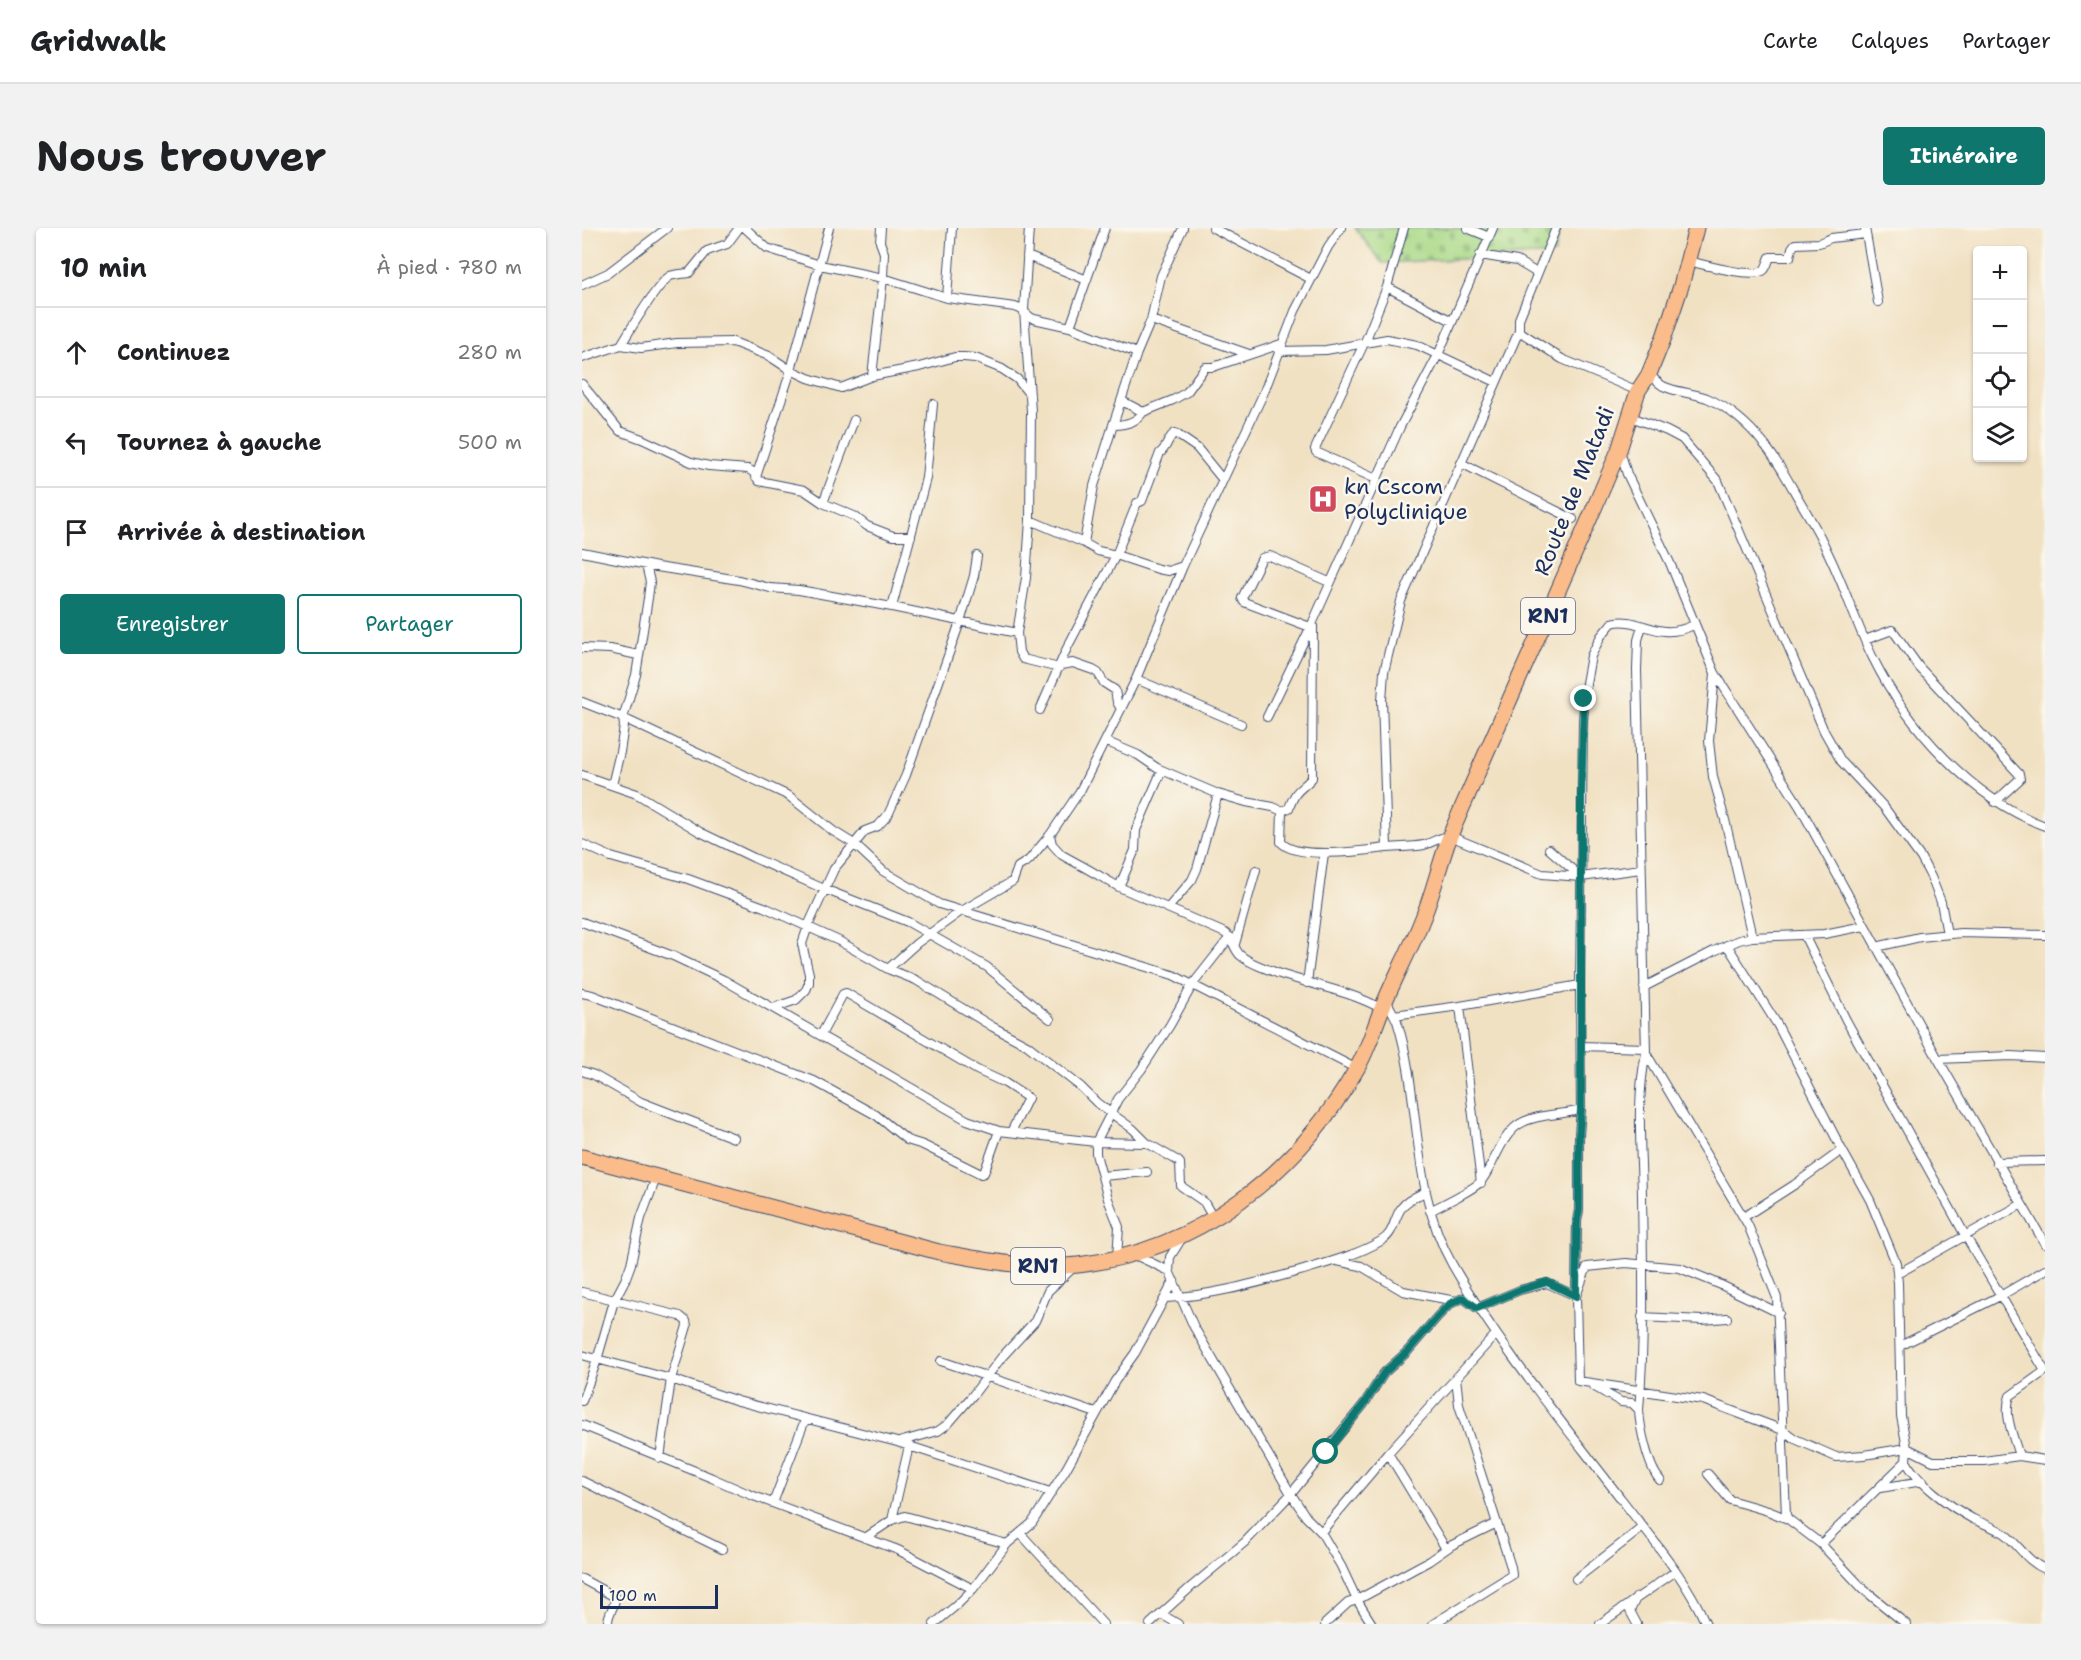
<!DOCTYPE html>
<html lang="fr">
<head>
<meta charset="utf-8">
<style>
	body { margin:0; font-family:"Shantell Sans",sans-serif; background:#f2f2f2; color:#202124 }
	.controls { position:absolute; right:18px; top:18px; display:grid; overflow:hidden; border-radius:6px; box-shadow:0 2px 4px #0004 }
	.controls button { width:54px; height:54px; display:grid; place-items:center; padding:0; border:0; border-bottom:2px solid #e0e0e0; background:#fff; color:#202124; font:30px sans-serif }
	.scale { position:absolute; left:18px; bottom:15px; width:118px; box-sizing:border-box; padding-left:6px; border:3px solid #1b2f5e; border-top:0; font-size:16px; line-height:21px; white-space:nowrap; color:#1b2f5e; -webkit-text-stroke:4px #fbf7ec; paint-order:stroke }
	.stop { position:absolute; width:18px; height:18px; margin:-14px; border:4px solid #0f766e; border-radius:50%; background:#fff }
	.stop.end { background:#0f766e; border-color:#fff; box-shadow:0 2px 6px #0008 }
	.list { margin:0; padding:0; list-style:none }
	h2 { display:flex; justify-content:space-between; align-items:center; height:78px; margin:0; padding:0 24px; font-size:26px }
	h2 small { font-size:20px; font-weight:400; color:#757577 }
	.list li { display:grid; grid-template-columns:39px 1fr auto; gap:18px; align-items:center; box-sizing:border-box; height:90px; padding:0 24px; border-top:2px solid #e0e0e0 }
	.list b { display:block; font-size:22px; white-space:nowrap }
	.list em { font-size:20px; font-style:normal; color:#757577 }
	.actions { display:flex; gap:12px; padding:18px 24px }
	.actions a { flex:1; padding:14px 0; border:2px solid #0f766e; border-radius:6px; text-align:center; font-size:21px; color:#0f766e }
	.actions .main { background:#0f766e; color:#fff }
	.icon { flex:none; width:33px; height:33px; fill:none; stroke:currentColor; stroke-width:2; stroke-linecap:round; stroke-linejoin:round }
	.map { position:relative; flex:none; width:1463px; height:1396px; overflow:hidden; border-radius:6px }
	header { display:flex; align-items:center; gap:36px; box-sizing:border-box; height:84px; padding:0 30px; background:#fff; border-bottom:2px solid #e0e0e0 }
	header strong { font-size:28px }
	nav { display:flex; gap:33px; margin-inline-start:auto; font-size:21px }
	.intro { display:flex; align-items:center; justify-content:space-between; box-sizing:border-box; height:144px; padding:0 36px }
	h1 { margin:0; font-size:42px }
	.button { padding:15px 27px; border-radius:6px; background:#0f766e; color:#fff; font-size:21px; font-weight:700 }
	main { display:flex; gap:36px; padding:0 36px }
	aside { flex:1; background:#fff; border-radius:6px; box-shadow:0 2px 4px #0004 }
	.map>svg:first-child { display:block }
</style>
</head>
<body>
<header>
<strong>Gridwalk</strong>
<nav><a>Carte</a><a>Calques</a><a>Partager</a></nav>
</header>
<div class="intro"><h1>Nous trouver</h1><a class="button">Itinéraire</a></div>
<main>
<aside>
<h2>10 min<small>À pied · 780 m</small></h2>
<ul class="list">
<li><svg class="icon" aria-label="ahead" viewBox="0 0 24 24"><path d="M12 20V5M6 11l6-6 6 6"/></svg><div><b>Continuez</b></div><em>280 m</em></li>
<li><svg class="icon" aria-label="left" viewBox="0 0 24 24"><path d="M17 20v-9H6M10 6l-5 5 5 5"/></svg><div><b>Tournez à gauche</b></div><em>500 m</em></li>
<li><svg class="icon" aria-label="arrive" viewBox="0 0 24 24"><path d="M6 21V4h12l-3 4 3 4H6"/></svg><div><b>Arrivée à destination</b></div></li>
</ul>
<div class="actions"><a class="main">Enregistrer</a><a>Partager</a></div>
</aside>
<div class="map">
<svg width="1463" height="1396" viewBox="0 0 1463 1396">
	<defs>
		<pattern id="cemetery-stones" width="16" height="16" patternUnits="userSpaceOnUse" patternTransform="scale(1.5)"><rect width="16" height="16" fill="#aada89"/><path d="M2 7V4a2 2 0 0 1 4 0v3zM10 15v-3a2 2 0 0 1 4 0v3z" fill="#92bb79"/></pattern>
	</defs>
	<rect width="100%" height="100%" fill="#fbf7ec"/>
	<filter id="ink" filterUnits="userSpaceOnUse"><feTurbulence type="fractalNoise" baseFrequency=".0167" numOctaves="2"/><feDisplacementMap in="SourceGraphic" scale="12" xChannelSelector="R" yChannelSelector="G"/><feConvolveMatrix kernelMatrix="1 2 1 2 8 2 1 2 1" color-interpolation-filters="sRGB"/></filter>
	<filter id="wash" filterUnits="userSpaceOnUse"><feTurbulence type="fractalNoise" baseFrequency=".008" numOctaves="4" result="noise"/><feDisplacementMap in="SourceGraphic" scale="24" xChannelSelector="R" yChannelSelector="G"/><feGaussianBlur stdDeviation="1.35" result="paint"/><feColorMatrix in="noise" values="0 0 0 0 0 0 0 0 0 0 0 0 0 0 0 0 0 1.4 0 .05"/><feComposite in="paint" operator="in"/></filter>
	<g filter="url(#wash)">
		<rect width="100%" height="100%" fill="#f1e1c3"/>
		<path fill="url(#cemetery-stones)" stroke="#628474" stroke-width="1.5" d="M773 0H978L973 26 800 35Z"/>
	</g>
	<g filter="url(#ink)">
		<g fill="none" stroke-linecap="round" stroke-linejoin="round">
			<g stroke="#3b4a6d" stroke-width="10">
				<path id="street" d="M163 0 185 20 238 37 301 50 365 70 433 79C444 82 444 88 452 91L488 99 555 125
					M447 0 442 82 449 183 448 292 444 350 435 405 437 424 441 431 477 440
					M631 0 729 51
					M885 0 907 9
					M974 0 937 91V103L980 131 1056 163
					M1283 0 1296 74
					M898 27 935 33 955 45
					M445 28 505 52
					M1106 33C1118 36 1174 51 1182 42 1185 39 1186 33 1188 29H1208L1210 20 1213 16 1237 15 1249 10 1284 6
					M0 57 26 45 85 0
					M805 59 870 93
					M365 70 370 0
					M569 92 667 126
					M488 99 523 0
					M39 117C48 102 75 56 88 48 94 46 101 46 107 45L125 23 145 16 157 0
					M697 123 744 122 805 111 835 117 914 154
					M0 130 39 117 59 120 95 115 151 114 187 128 207 141 226 150 259 160 290 148 337 139 373 129H382L393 130 420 141 435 151 448 167
					M1067 146C1071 150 1076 155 1081 158 1093 164 1111 165 1125 170 1146 179 1167 197 1181 215 1193 229 1202 245 1211 261 1222 281 1235 300 1244 321 1262 356 1273 394 1291 430 1325 499 1390 571 1463 598
					M290 148 301 50 302 25 298 14 299 0
					M0 156 38 203 60 211 109 234 127 238 166 241 171 244 177 253 222 262 241 275 272 288 285 298 311 308H329
					M540 173 561 184
					M1047 188 1085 203 1100 211 1136 253 1242 503 1259 533 1302 579 1339 630 1349 649 1359 674 1365 706
					M531 197C543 197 555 194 561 184L591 172 605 164 623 139H631L699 116
					M1038 223 1045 246 1088 335 1133 445 1218 579 1356 831 1463 1016
					M879 235 991 291
					M174 249 209 142 247 0
					M794 251 734 224 733 221 785 109 805 59 822 0
					M241 275 272 192
					M448 292 502 315 516 323 534 327 576 341 586 343 601 338
					M502 315 512 258 531 197 555 125 569 92 579 48 601 0
					M0 324 75 339 157 352 188 360 217 362 310 379 435 405
					M310 379 344 250 351 176
					M1060 398 1056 412 1055 442 1064 825C1054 871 1059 920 1060 967 1061 1038 1063 1110 1057 1182 1058 1200 1066 1239 1078 1252
					M728 399 662 374 660 370 680 330 688 328 747 354
					M1283 412 1310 402 1312 404 1337 439 1437 546 1438 551 1413 574
					M0 420 28 421 56 427
					M479 437 491 435 511 442 516 445 522 455 533 462 535 474 539 481
					M1133 445 1127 513 1131 549 1143 592 1170 709
					M554 451 659 496
					M0 474 41 490 207 568 251 603 272 616 301 643 357 676 591 747 775 841
					M458 482 485 420 534 327 555 275 560 273 578 225C586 219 586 208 593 205L615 220 641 252
					M685 489 731 394 818 199 856 127 911 0
					M523 513 556 527 575 540 636 566 664 574 691 579 700 583 699 614C713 632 782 623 804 620 817 619 830 619 842 617 852 614 857 609 868 608L960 646 999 649 1059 641
					M0 547 55 566 118 604 172 630 242 661 326 694 405 739 468 791
					M30 557 38 524 42 498 41 490 54 447 66 370 68 354 64 337
					M700 583 707 580C715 559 717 564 730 550L731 398
					M468 607 470 616 480 627 502 639 537 659 643 705C651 711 652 721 658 727 668 736 683 740 695 745 730 757 768 763 800 781
					M0 616 29 629 106 651 182 679 257 713 306 741 334 752 411 799 445 817 499 859 515 875 551 901 565 915 596 933 598 935 599 958 622 974 631 990
					M805 620 800 472 802 444 819 373 937 103
					M967 621 999 649
					M537 659 553 622 554 602 580 542
					M586 680 610 652 615 641 636 566
					M0 694 91 728 142 752 385 892 417 903 514 914 564 915
					M1222 707 1264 792 1383 1007 1463 1143
					M653 716 674 642
					M1145 717 1195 796 1260 922 1288 972 1314 1035 1316 1055 1319 1188 1325 1220 1324 1233 1239 1316
					M1294 719 1338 709 1379 705 1463 707
					M306 741 335 715 378 684 431 653 436 639 447 632 468 607 498 563 554 451 601 338 682 164 713 83 746 19 759 0
					M725 755 742 625
					M1062 759 1132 723 1157 712 1170 709 1242 706 1282 698
					M0 765 10 767 232 853 294 887 325 912 341 917 399 946 402 945 417 903
					M805 773C808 780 812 786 815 793 840 872 828 962 870 1036 918 1120 981 1195 1040 1272 1070 1311 1104 1350 1124 1396
					M878 778 899 955
					M191 780 214 772 224 762 227 755V746L220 716 226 698 252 641 283 603 296 598 306 587 324 547 378 394 392 348 395 328
					M812 787 878 778 998 757
					M239 807 261 766 264 765 395 842 423 855 446 870 429 904
					M999 818 1064 820
					M1064 825 1166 997 1195 1070 1204 1287 1206 1291 1239 1316 1281 1361 1324 1396
					M1356 831 1429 828 1463 830
					M0 843 12 847 59 874 152 910
					M1414 934 1463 933
					M520 948 565 944
					M848 983C859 977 894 961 900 952 913 935 918 910 936 897 952 886 980 887 999 882
					M1162 989 1212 957 1260 922
					M600 1010 588 1029 587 1043 612 1099 709 1266 724 1289 739 1304 759 1338 775 1372 766 1375 743 1396
					M553 1027 587 1043
					M535 1030 537 999 526 971 514 926V914L536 871 559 842 588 797 611 756 648 709
					M755 1033 779 1038 821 1063 874 1073
					M1315 1046 1440 976
					M0 1064 98 1088 104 1093 105 1098 89 1151 78 1230
					M583 1070C629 1068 674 1055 718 1043 745 1035 775 1027 799 1013 813 1005 811 991 820 979 825 972 835 968 843 964
					M1197 1085 1137 1056 1098 1040 1044 1035 1005 1039 994 1068 996 1153 1121 1172 1201 1202 1213 1211 1254 1229 1282 1227 1325 1220 1351 1233H1402L1437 1228 1463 1232
					M1060 1089 1120 1092 1145 1090
					M1318 1118 1420 1067 1463 1042
					M0 1127 89 1151 156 1173 315 1214 468 1264
					M359 1133 514 1185
					M1011 1158 1039 1174 1050 1175 1057 1182
					M0 1173 15 1132 32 1073 43 1052 49 1036 59 990 74 950
					M0 1197 130 1250 169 1267 316 1322 391 1361
					M317 1214 356 1203 366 1196 391 1167 419 1130 453 1093 466 1063 493 1038
					M806 1225 864 1321
					M1437 1228C1432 1210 1421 1186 1428 1168L1463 1143
					M1324 1233C1335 1255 1369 1279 1391 1291 1402 1296 1415 1300 1424 1307 1438 1319 1446 1334 1463 1341
					M1126 1246 1148 1272 1186 1283 1206 1291
					M0 1253 140 1321
					M1298 1260 1341 1253
					M191 1275 223 1192
					M310 1292 327 1218 325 1215
					M739 1304 806 1225 914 1106
					M438 1305 521 1396
					M283 1310 310 1292 323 1288 425 1316
					M0 1351 33 1369C34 1379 25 1385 26 1396
					M994 1351 1061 1299
					M1054 1370 1048 1383 1055 1396
					M579 1386 596 1396
					M352 1396 376 1376 391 1361 425 1316 450 1295 484 1241 533 1153 553 1125 592 1053
					M568 1396 610 1358 663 1314 709 1266 782 1176 802 1145 825 1124 856 1088 868 1076 881 1070 895 1080 938 1062 965 1055 994 1068 995 993 997 982V906L999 882 998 757 1001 493 1004 455 1009 428 1019 408 1030 395C1047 389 1066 402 1083 403 1093 404 1103 401 1112 397
					M790 1396 775 1372 847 1333 870 1317 915 1295
					M851 1396 930 1347 929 1339 877 1177 874 1149
					M1018 1396 1094 1343"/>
			</g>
			<g stroke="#3b4a6d" stroke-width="17">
				<path id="highway" d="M0 929 357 1024C402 1032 449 1042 496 1037 616 1023 715 945 774 842 785 824 791 803 799 783 811 752 828 723 840 692 852 664 858 632 870 603 925 476 983 350 1037 222L1056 163 1067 146 1082 109 1099 58 1114 0"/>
			</g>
			<use href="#street" stroke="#fff" stroke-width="8"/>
			<use href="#highway" stroke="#f9bc8a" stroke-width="15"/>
		</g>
	</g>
	<g fill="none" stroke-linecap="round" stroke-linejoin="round" filter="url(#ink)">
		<path stroke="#0f766e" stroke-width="8" d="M744 1224 782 1176 802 1145 825 1124 856 1088 868 1076 881 1070 895 1080 938 1062 965 1054 994 1068 995 993 997 982V906L999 882V568L1002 471"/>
	</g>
	<defs>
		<g id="hospital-square" transform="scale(1.5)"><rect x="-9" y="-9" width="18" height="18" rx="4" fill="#d1495b" stroke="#fbf7ec"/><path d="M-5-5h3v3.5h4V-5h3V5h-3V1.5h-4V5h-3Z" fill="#fff"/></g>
	</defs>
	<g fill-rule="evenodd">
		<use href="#hospital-square" x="741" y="271"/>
	</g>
	<g text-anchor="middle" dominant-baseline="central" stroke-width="5" stroke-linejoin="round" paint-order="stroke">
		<g fill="#fbf7ec" stroke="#5e6b89" stroke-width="1.5">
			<rect x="939" y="370" width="54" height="36" rx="4.5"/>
			<rect x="429" y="1020" width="54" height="36" rx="4.5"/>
		</g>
		<g font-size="21" font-weight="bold" fill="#1b2f5e">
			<text x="966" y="388">RN1</text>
			<text x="456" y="1038">RN1</text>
		</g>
		<g font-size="22" fill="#1b2f5e" stroke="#fbf7ec" text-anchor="start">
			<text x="762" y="258">kn Cscom<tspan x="762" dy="25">Polyclinique</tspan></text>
		</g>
		<g font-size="22" fill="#1b2f5e" stroke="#fbf7ec">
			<text transform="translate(992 263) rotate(-68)">Route de Matadi</text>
		</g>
	</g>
</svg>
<div class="controls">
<button>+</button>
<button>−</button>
<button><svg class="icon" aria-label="locate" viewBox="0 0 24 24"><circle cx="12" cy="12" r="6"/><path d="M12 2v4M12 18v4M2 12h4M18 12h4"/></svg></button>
<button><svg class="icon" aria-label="layers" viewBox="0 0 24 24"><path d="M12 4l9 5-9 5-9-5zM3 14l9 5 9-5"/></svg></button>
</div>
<div class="scale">100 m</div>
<div class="stop" style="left:744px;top:1224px"></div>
<div class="stop end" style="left:1002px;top:471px"></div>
</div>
</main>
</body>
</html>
